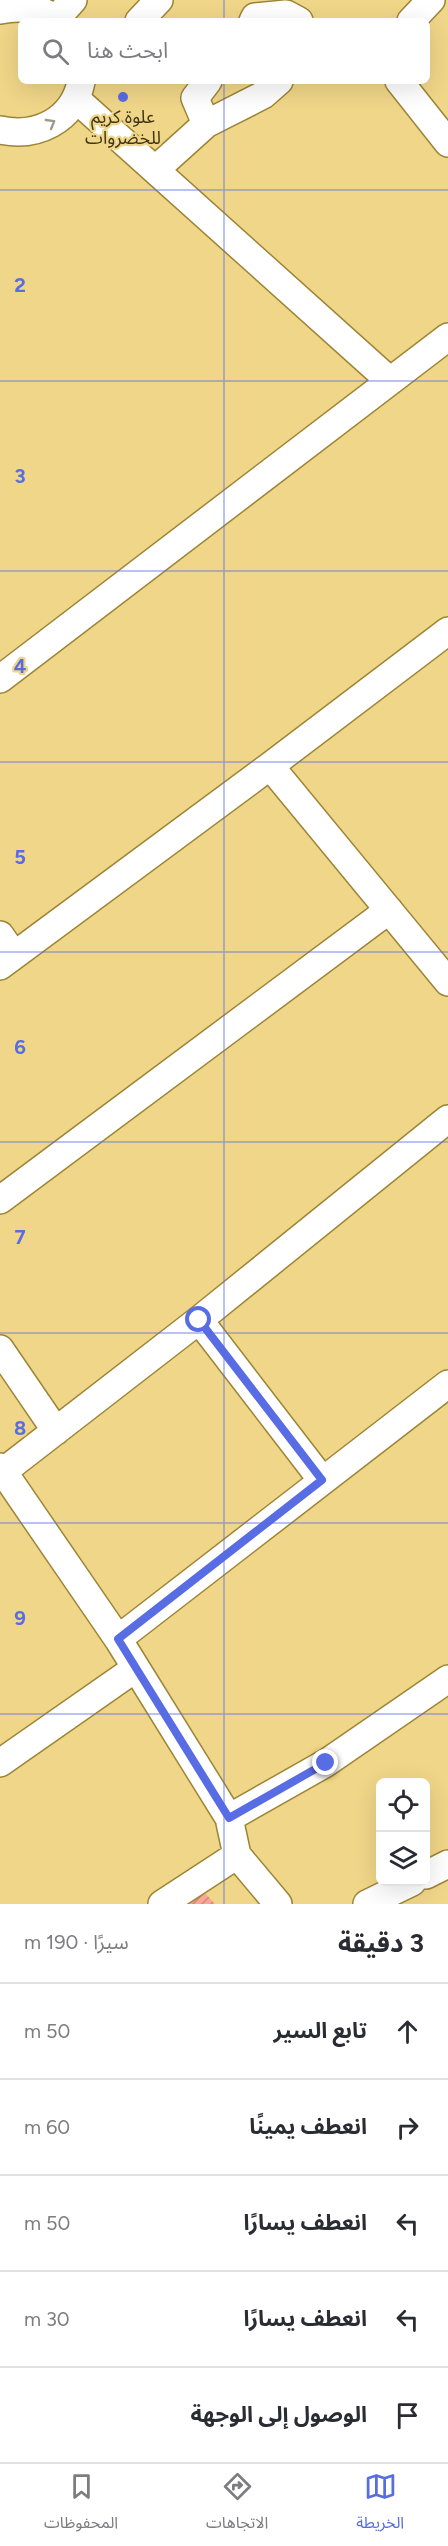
<!DOCTYPE html>
<html lang="ar">
<head>
<meta charset="utf-8">
<style>
	body { margin:0; font-family:Figtree,"Noto Sans Arabic",sans-serif; background:#f2f2f3; color:#2b2b33; direction:rtl }
	.controls { position:absolute; right:18px; bottom:18px; display:grid; overflow:hidden; border-radius:9px; box-shadow:0 6px 24px #0002 }
	.controls button { width:54px; height:54px; display:grid; place-items:center; padding:0; border:0; border-bottom:2px solid #e1e1e2; background:#fff; color:#2b2b33; font:30px sans-serif }
	.stop { position:absolute; width:18px; height:18px; margin:-14px; border:4px solid #586ce3; border-radius:50%; background:#fff }
	.stop.end { background:#586ce3; border-color:#fff; box-shadow:0 2px 6px #0008 }
	.list { margin:0; padding:0; list-style:none }
	h2 { display:flex; justify-content:space-between; align-items:center; height:78px; margin:0; padding:0 24px; font-size:26px }
	h2 small { font-size:20px; font-weight:400; color:#7c7c81 }
	.list li { display:grid; grid-template-columns:39px 1fr auto; gap:18px; align-items:center; box-sizing:border-box; height:96px; padding:0 24px; border-top:2px solid #e1e1e2 }
	.list b { display:block; font-size:22px; white-space:nowrap }
	.list em { font-size:20px; font-style:normal; color:#7c7c81 }
	.icon { flex:none; width:33px; height:33px; fill:none; stroke:currentColor; stroke-width:2; stroke-linecap:round; stroke-linejoin:round }
	.map { position:relative; flex:none; width:448px; height:1904px; overflow:hidden; direction:ltr }
	.search { position:absolute; background:#fff; box-shadow:0 6px 24px #0002; left:18px; right:18px; top:18px; height:66px; display:flex; align-items:center; gap:15px; box-sizing:border-box; padding:0 21px; border-radius:9px; color:#7c7c81; font-size:22px }
	.sheet { height:558px; background:#fff }
	nav { display:flex; justify-content:space-around; align-items:center; box-sizing:border-box; height:84px; border-top:2px solid #e1e1e2; background:#fff; font-size:16px; color:#7c7c81 }
	nav a { display:grid; justify-items:center; gap:3px }
	nav .on { color:#586ce3 }
	.map>svg:first-child { display:block }
</style>
</head>
<body>
<div class="map">
<svg width="448" height="1904" viewBox="0 0 448 1904">
	<defs>
		<pattern id="building-hatch" width="6" height="6" patternUnits="userSpaceOnUse" patternTransform="scale(1.5)"><rect width="6" height="6" fill="#fba796"/><path d="M-1 1l2-2M0 6l6-6M5 7l2-2" fill="none" stroke="#cd8979"/></pattern>
	</defs>
	<rect width="100%" height="100%" fill="#f0d688"/>
	<path fill="url(#building-hatch)" d="M197 1884 215 1904H175Z"/>
	<g fill="none" stroke-linecap="round" stroke-linejoin="round">
		<g stroke="#9d8536" stroke-width="30">
			<path id="minor" d="M0 10C21 6 41 7 59 21
				M56 19 73 0
				M139 21 159 0
				M253 21 255 17 286 14 299 21
				M411 21 431 0
				M399 81 448 143
				M76 99 390 381
				M206 124 195 98 208 81
				M0 130C36 138 73 121 81 82
				M155 170 206 124 263 95 279 81
				M0 679 448 337
				M270 766 448 982
				M0 935 14 955
				M0 966 270 766 448 631
				M0 1200 389 910
				M199 1320 322 1480
				M0 1349 56 1431
				M0 1467 118 1639 229 1818 237 1855 278 1904
				M0 1474 199 1320 448 1119
				M118 1639 448 1384
				M0 1763 136 1668
				M229 1818 326 1763 448 1679
				M426 1875 448 1864
				M162 1904 237 1855
				M367 1904 412 1882"/>
		</g>
		<use href="#minor" stroke="#fff" stroke-width="27"/>
	</g>
	<defs><path id="oneway-chevron" d="M-2-3.5L2.5 0L-2 3.5" fill="none" stroke-width="1.6" stroke-linecap="round" stroke-linejoin="round" transform="scale(1.5)"/></defs>
	<use stroke="#a09a8a" href="#oneway-chevron" transform="translate(51 123) rotate(-30)"/>
	<g fill="none" stroke-linecap="round" stroke-linejoin="round">
		<path stroke="#586ce3" stroke-width="8" d="M199 1320 322 1480 118 1639 229 1818 326 1763"/>
	</g>
	<path fill="none" stroke="#586ce3" stroke-width="1.5" stroke-opacity="0.55" d="M224 0V21M224 81V1904M0 190H448M0 381H448M0 571H448M0 762H448M0 952H448M0 1142H448M0 1333H448M0 1523H448M0 1714H448"/>
	<circle fill="#586ce3" stroke="#f0d688" stroke-width="2" cx="123" cy="97" r="6"/>
	<g text-anchor="middle" dominant-baseline="central" stroke-width="4.5" stroke-linejoin="round" paint-order="stroke">
		<g font-size="18" fill="#403615" stroke="#f0d688">
			<text x="123" y="117">علوة كريم<tspan x="123" dy="21">للخضروات</tspan></text>
		</g>
	</g>
	<g font-size="20" text-anchor="middle" font-weight="bold" fill="#586ce3" stroke="#f0d688" stroke-width="4.5" stroke-linejoin="round" paint-order="stroke">
		<text x="20" y="292">2</text>
		<text x="20" y="483">3</text>
		<text x="20" y="673">4</text>
		<text x="20" y="864">5</text>
		<text x="20" y="1054">6</text>
		<text x="20" y="1244">7</text>
		<text x="20" y="1435">8</text>
		<text x="20" y="1625">9</text>
	</g>
</svg>
<div class="controls">
<button><svg class="icon" aria-label="locate" viewBox="0 0 24 24"><circle cx="12" cy="12" r="6"/><path d="M12 2v4M12 18v4M2 12h4M18 12h4"/></svg></button>
<button><svg class="icon" aria-label="layers" viewBox="0 0 24 24"><path d="M12 4l9 5-9 5-9-5zM3 14l9 5 9-5"/></svg></button>
</div>
<div class="stop" style="left:199px;top:1320px"></div>
<div class="stop end" style="left:326px;top:1763px"></div>
<div class="search"><svg class="icon" aria-label="search" viewBox="0 0 24 24"><circle cx="10" cy="10" r="6"/><path d="M15 15l6 6"/></svg>ابحث هنا</div>
</div>
<section class="sheet">
<h2>3 دقيقة<small>سيرًا · 190 m</small></h2>
<ul class="list">
<li><svg class="icon" aria-label="ahead" viewBox="0 0 24 24"><path d="M12 20V5M6 11l6-6 6 6"/></svg><div><b>تابع السير</b></div><em>50 m</em></li>
<li><svg class="icon" aria-label="right" viewBox="0 0 24 24"><path d="M7 20v-9h11M14 6l5 5-5 5"/></svg><div><b>انعطف يمينًا</b></div><em>60 m</em></li>
<li><svg class="icon" aria-label="left" viewBox="0 0 24 24"><path d="M17 20v-9H6M10 6l-5 5 5 5"/></svg><div><b>انعطف يسارًا</b></div><em>50 m</em></li>
<li><svg class="icon" aria-label="left" viewBox="0 0 24 24"><path d="M17 20v-9H6M10 6l-5 5 5 5"/></svg><div><b>انعطف يسارًا</b></div><em>30 m</em></li>
<li><svg class="icon" aria-label="arrive" viewBox="0 0 24 24"><path d="M6 21V4h12l-3 4 3 4H6"/></svg><div><b>الوصول إلى الوجهة</b></div></li>
</ul>
</section>
<nav>
<a class="on"><svg class="icon" aria-label="map" viewBox="0 0 24 24"><path d="M3 6l6-2 6 2 6-2v14l-6 2-6-2-6 2zM9 4v14M15 6v14"/></svg>الخريطة</a>
<a><svg class="icon" aria-label="directions" viewBox="0 0 24 24"><path d="M12 3l9 9-9 9-9-9zM9 14v-3h6M13 9l2 2-2 2"/></svg>الاتجاهات</a>
<a><svg class="icon" aria-label="saved" viewBox="0 0 24 24"><path d="M7 4h10v16l-5-4-5 4z"/></svg>المحفوظات</a>
</nav>
</body>
</html>
